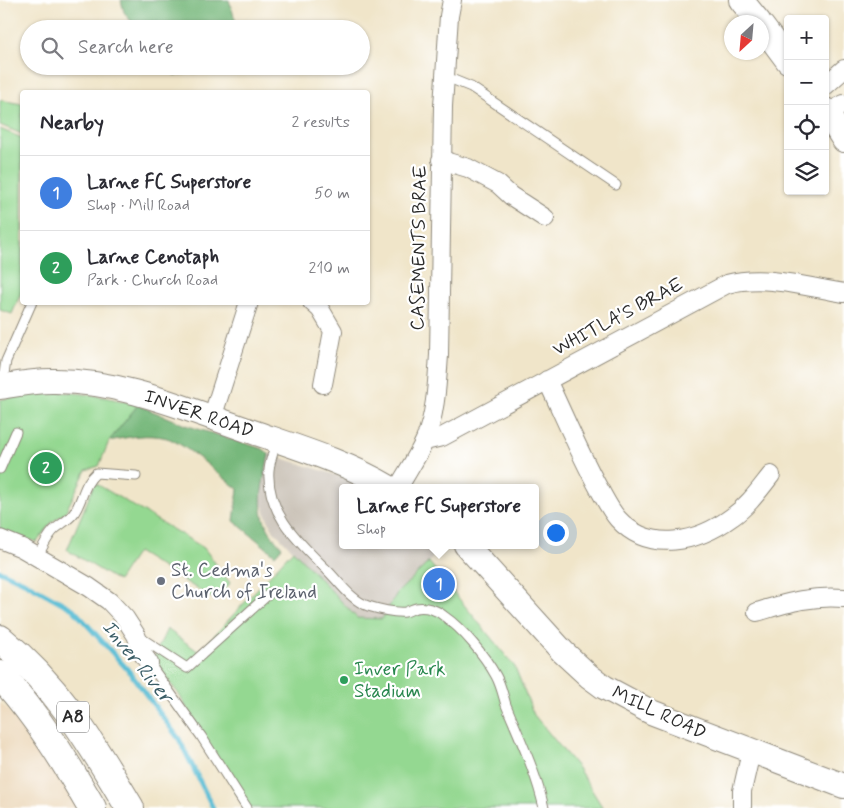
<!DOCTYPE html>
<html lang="en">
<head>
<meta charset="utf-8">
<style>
	body { margin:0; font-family:Mynerve,sans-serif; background:#f7f7f7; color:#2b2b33 }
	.controls { position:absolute; right:15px; top:15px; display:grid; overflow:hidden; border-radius:5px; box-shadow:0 1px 4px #0004 }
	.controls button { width:45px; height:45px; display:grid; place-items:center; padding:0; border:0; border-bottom:1px solid #e1e1e2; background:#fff; color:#2b2b33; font:25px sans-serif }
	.compass { position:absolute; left:724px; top:15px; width:45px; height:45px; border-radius:50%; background:#fff; box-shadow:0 1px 4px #0004; rotate:206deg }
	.you { position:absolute; left:555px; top:532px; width:18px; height:18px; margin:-12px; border:4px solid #fff; border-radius:50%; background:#1a73e8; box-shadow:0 0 0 8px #1a73e833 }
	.badge { display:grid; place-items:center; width:32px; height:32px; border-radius:50%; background:#c8321e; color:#fff; font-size:16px; font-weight:700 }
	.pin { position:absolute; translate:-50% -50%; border:2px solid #fff; box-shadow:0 1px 5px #0006 }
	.popup { position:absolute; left:339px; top:484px; width:200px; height:65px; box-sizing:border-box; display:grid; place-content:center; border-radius:5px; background:#fff; filter:drop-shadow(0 1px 4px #0005); font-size:16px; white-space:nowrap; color:#7c7c81 }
	.popup b { font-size:19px; color:#2b2b33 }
	.popup::after { content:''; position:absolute; left:50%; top:100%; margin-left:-10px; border:10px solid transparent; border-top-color:#fff }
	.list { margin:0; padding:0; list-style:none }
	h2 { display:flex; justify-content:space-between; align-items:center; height:65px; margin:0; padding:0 20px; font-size:21px }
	h2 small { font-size:16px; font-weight:400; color:#7c7c81 }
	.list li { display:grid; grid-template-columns:32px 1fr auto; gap:15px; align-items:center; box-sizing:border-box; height:75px; padding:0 20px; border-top:1px solid #e1e1e2 }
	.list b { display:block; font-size:19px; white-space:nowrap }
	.list p { margin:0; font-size:16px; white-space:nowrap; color:#7c7c81 }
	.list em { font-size:16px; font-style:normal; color:#7c7c81 }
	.icon { flex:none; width:28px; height:28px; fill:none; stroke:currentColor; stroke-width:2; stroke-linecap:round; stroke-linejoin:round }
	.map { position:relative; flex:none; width:844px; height:808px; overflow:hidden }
	.search { position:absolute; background:#fff; box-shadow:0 1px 4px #0004; left:20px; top:20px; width:350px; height:55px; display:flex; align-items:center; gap:12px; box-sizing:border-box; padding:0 18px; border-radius:28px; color:#7c7c81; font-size:19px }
	.panel { position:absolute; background:#fff; box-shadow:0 1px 4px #0004; left:20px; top:90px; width:350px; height:215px; border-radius:5px }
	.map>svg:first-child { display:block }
</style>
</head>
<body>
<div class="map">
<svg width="844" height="808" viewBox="0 0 844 808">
	<rect width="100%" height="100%" fill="#fff"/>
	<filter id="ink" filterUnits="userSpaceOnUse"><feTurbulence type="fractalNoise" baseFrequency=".02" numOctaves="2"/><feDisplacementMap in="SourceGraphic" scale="10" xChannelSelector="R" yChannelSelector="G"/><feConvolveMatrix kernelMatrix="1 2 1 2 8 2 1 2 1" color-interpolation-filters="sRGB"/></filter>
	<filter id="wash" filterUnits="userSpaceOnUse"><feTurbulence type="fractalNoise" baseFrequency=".0096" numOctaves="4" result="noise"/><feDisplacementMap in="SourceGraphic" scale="20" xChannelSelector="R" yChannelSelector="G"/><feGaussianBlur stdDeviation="1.12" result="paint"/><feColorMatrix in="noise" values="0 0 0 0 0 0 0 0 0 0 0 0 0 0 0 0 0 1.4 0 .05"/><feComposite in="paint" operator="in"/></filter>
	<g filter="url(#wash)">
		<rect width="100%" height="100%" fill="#f0e5c9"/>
		<path fill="#ecd8ba" d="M0 703 8 710 80 808H0Z"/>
		<path fill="#cbc3b8" d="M269 454 349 479 359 488H343V545H429L437 552 429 562 397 593 382 619 357 618 274 531 267 518 260 498Z"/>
		<path fill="#94d891" stroke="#60825e" d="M0 100 22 104V134L0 125Z
			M0 129 22 138V290L12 314 0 310Z
			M59 392C86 393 112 398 138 405L109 441 99 466 86 470 65 513 52 522 37 542 0 530V400C20 394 39 393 59 392Z
			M95 483 204 548 230 583 217 601 137 552 118 581 67 550Z
			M293 550 357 618 382 619 397 593 429 562 515 667 534 715 578 768 603 808H245L178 693 152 661 167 629 199 652Z"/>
		<path fill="#77b87b" stroke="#517253" d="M121 0H229L238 29H137L124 12Z
			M167 66H250V67L174 75Z
			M138 405 185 425 263 449 269 454C261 492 252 516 282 547L275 555 234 521 238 489C222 477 184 443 167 438 148 433 128 437 109 441Z"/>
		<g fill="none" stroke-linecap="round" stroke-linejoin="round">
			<path stroke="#55bbd3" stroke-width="5" d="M0 571 26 583 73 609 128 670 179 739 213 808"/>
		</g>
	</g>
	<g filter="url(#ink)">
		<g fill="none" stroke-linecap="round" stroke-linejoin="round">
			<g stroke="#8e887a" stroke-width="11">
				<path id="lane" d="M444 76 471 87 616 185
					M6 386 4 374 6 361 32 302
					M277 440C274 450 270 460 269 470 266 514 300 543 328 571 340 583 352 601 368 606 378 609 394 613 405 612 409 611 412 609 416 608 426 606 437 610 444 616 463 629 485 656 496 676 501 685 503 695 506 705 520 739 536 772 544 808
					M0 469 16 432
					M37 558C42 548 46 539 53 531 59 525 69 520 74 513 83 500 83 484 96 473L136 476
					M138 636 187 668 270 593
					M149 663 201 736 247 808"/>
			</g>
			<g stroke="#8e887a" stroke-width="20">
				<path id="street" d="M825 86 844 69
					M827 113 844 104
					M441 160 468 168 498 184 511 196 545 218
					M312 302 320 309 333 331 323 384
					M547 380C564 416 579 452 598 487 604 497 610 510 618 519 650 554 698 542 732 517 748 506 759 490 771 475
					M212 418 249 302
					M425 441 442 437 727 284C765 274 806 287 844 293
					M398 488C407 472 418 456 425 440 436 413 437 383 439 355L443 106 449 16 452 0
					M0 539 22 548 89 587 109 601 125 618 136 635 144 656 149 663
					M757 612C787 603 812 595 844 598
					M742 808V791L751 752"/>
			</g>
			<g stroke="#8e887a" stroke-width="26">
				<path id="secondary" d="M741 0 759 22
					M762 26 788 61
					M825 110 844 140
					M0 387C18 384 33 381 52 381 123 380 188 410 253 432 299 448 348 463 390 488
					M466 545 563 652 589 676 604 687 651 712 844 786"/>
			</g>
			<g stroke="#8e887a" stroke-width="30">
				<path id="highway" d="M0 639C60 688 91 743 130 808
					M0 675C37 715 65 761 92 808"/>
			</g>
			<use href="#lane" stroke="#fff" stroke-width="9"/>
			<use href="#street" stroke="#fff" stroke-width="18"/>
			<use href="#secondary" stroke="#fff" stroke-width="24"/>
			<use href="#highway" stroke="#fff" stroke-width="28"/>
		</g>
	</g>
	<circle fill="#6b7280" stroke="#fff" stroke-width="2" cx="161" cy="581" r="5"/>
	<circle fill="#2e9e5b" stroke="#fff" stroke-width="2" cx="344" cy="680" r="5"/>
	<g text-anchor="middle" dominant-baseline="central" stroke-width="4.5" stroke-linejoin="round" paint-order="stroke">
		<rect fill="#fff" stroke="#6b6b6b" stroke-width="1" x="57" y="701.5" width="32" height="31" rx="4"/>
		<g font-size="18" font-weight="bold" fill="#2b2b2b">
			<text x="73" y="717">A8</text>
		</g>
		<g font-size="19" fill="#2b2b2b" stroke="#fff">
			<text transform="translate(419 248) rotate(-89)">CASEMENTS BRAE</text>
			<text transform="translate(618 317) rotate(-28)">WHITLA'S BRAE</text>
			<text transform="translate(199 414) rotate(19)">INVER ROAD</text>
			<text transform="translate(659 713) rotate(25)">MILL ROAD</text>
		</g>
		<g font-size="19" fill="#5b616d" stroke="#fff" text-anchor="start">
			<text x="171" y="570">St. Cedma's<tspan x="171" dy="22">Church of Ireland</tspan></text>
		</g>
		<g font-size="19" fill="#27864d" stroke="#fff" text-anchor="start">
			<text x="354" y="669">Inver Park<tspan x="354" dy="22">Stadium</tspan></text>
		</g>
		<g font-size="20" font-style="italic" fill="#3a5d66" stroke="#fff">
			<text transform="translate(137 662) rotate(51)">Inver River</text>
		</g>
	</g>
</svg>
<div class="controls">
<button>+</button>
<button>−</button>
<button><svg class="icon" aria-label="locate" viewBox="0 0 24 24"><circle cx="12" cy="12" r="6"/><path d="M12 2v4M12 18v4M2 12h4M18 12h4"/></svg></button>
<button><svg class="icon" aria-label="layers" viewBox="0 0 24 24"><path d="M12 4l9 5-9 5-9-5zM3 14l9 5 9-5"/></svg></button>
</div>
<svg class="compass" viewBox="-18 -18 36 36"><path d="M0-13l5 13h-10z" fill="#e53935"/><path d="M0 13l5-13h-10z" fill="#7c7c81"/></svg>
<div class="you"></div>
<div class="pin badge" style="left:439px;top:584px;background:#3f7fe0">1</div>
<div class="popup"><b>Larne FC Superstore</b>Shop</div>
<div class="pin badge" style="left:46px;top:468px;background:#2e9e5b">2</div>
<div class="search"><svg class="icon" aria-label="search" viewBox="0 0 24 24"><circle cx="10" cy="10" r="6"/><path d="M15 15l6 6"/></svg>Search here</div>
<section class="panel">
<h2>Nearby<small>2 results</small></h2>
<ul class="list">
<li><span class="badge" style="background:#3f7fe0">1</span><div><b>Larne FC Superstore</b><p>Shop · Mill Road</p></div><em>50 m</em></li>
<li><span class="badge" style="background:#2e9e5b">2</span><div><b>Larne Cenotaph</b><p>Park · Church Road</p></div><em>210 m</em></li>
</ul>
</section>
</div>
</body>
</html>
